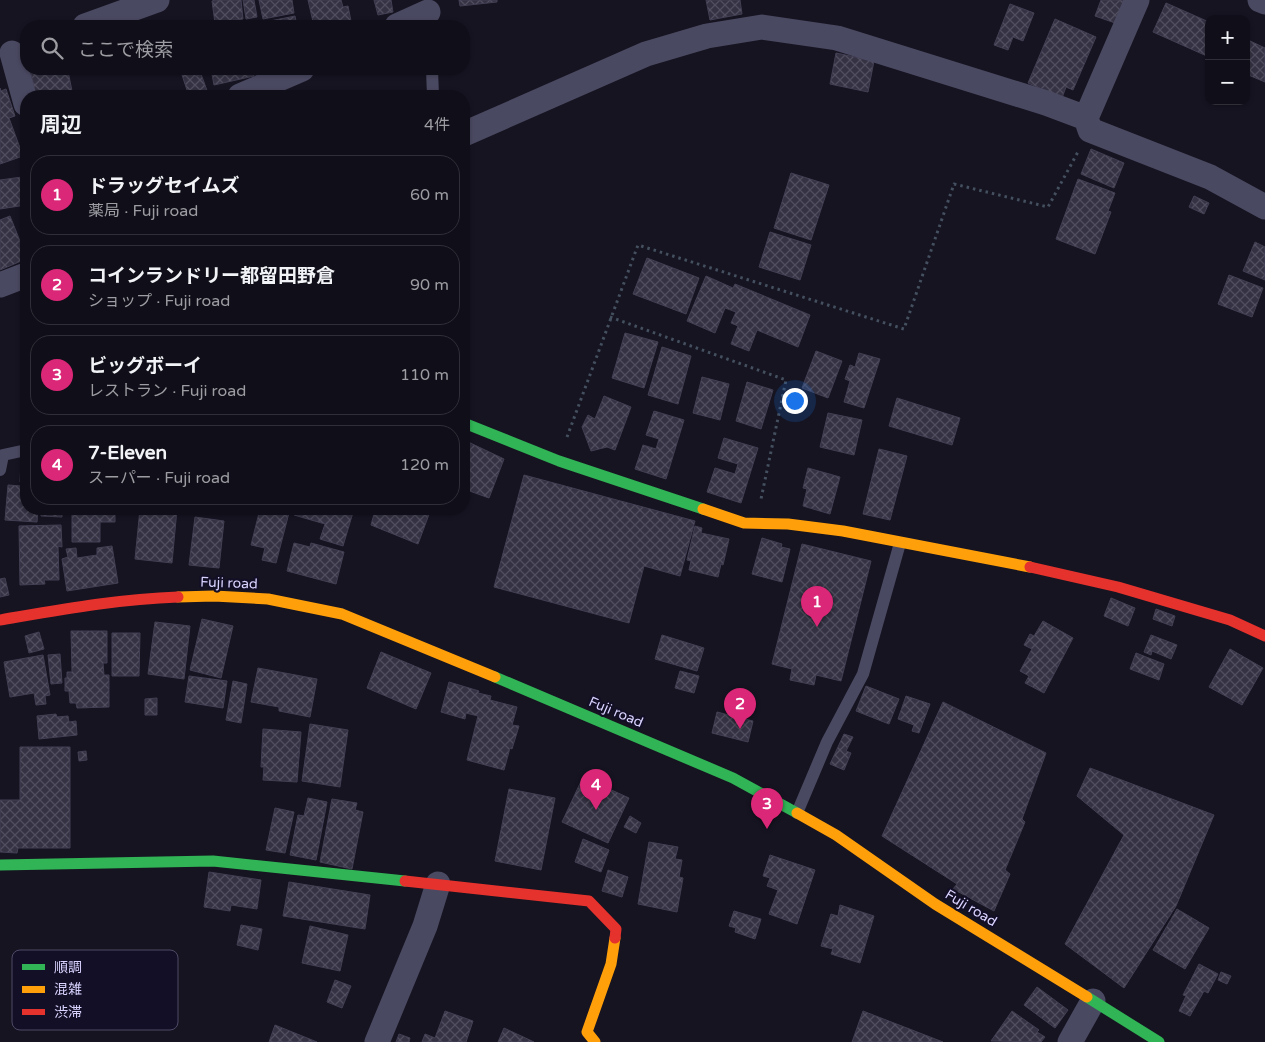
<!DOCTYPE html>
<html lang="ja">
<head>
<meta charset="utf-8">
<style>
	body { margin:0; font-family:"Varela Round","Noto Sans JP",sans-serif; background:#1e1d26; color:#f1f3f6 }
	.controls { position:absolute; right:15px; top:15px; display:grid; overflow:hidden; border-radius:10px; box-shadow:0 1px 4px #0004 }
	.controls button { width:45px; height:45px; display:grid; place-items:center; padding:0; border:0; border-bottom:1px solid #302f38; background:#100f19; color:#f1f3f6; font:25px sans-serif }
	.you { position:absolute; left:794px; top:400px; width:18px; height:18px; margin:-12px; border:4px solid #fff; border-radius:50%; background:#1a73e8; box-shadow:0 0 0 8px #1a73e833 }
	.badge { display:grid; place-items:center; width:32px; height:32px; border-radius:50%; background:#db2777; color:#fff; font-size:16px; font-weight:700 }
	.pin { position:absolute; translate:-50% -41px; filter:drop-shadow(0 1px 2px #0008) }
	.pin::after { content:''; position:absolute; top:26px; width:18px; height:15px; background:inherit; clip-path:polygon(0 0,100% 0,50% 100%) }
	.list { margin:0; padding:0; list-style:none }
	h2 { display:flex; justify-content:space-between; align-items:center; height:65px; margin:0; padding:0 20px; font-size:21px }
	h2 small { font-size:16px; font-weight:400; color:#9c9ca2 }
	.list li { display:grid; grid-template-columns:32px 1fr auto; gap:15px; align-items:center; box-sizing:border-box; height:80px; margin:0 10px 10px; padding:0 10px; border:1px solid #302f38; border-radius:20px }
	.list b { display:block; font-size:19px; white-space:nowrap }
	.list p { margin:0; font-size:16px; white-space:nowrap; color:#9c9ca2 }
	.list em { font-size:16px; font-style:normal; color:#9c9ca2 }
	.icon { flex:none; width:28px; height:28px; fill:none; stroke:currentColor; stroke-width:2; stroke-linecap:round; stroke-linejoin:round }
	.map { position:relative; flex:none; width:1265px; height:1042px; overflow:hidden }
	.search { position:absolute; background:#100f19; box-shadow:0 1px 4px #0004; left:20px; top:20px; width:450px; height:55px; display:flex; align-items:center; gap:12px; box-sizing:border-box; padding:0 18px; border-radius:20px; color:#9c9ca2; font-size:19px }
	.panel { position:absolute; background:#100f19; box-shadow:0 1px 4px #0004; left:20px; top:90px; width:450px; height:425px; border-radius:20px }
	.map>svg:first-child { display:block }
</style>
</head>
<body>
<div class="map">
<svg width="1265" height="1042" viewBox="0 0 1265 1042">
	<defs>
		<pattern id="building-cross-hatch" width="8" height="8" patternUnits="userSpaceOnUse" patternTransform="scale(1.25)"><rect width="8" height="8" fill="#343243"/><path d="M0 0l8 8M0 8l8-8" fill="none" stroke="#514f5f"/></pattern>
	</defs>
	<rect width="100%" height="100%" fill="#161421"/>
	<path fill="url(#building-cross-hatch)" stroke="#433f54" d="M215 0H241L243 19 215 23 212 1Z
		M243 0H254L257 17 246 19Z
		M259 0H292L294 13 263 19Z
		M308 0H341L343 7 348 6 352 26H314Z
		M374 0H391L393 12 378 15Z
		M459 0H497V2L460 6Z
		M706 0H740L742 14 710 20Z
		M1101 0H1127L1118 24 1095 16Z
		M1166 3 1209 22V57L1153 32Z
		M1010 4 1034 13 1023 41 1013 37 1008 50 994 45Z
		M295 16 297 26H266L265 22Z
		M1055 19 1096 37 1073 90 1066 87 1062 98 1028 83Z
		M1246 39 1265 48V82L1246 74Z
		M836 53 874 61 868 92 830 84Z
		M30 69H63L64 72 68 71 73 96H36Z
		M180 69H193L196 76 201 74 209 96H189Z
		M211 69H253L254 76 214 85Z
		M0 88 1 91 6 89 15 116 9 118 23 156 0 164Z
		M1091 149 1124 163 1114 188 1081 174Z
		M21 172H26V205L0 209V180L22 177Z
		M791 173 829 185 811 240 774 228Z
		M1078 179 1115 193 1108 211 1111 212 1095 254 1056 239Z
		M1194 196 1209 203 1204 214 1189 207Z
		M10 216 26 256V259L0 270V220Z
		M770 232 811 245 800 280 759 267Z
		M1255 242 1265 247V280L1243 271Z
		M647 258 699 278 686 314 633 294Z
		M1229 275 1263 288 1252 317 1218 304Z
		M706 276 733 288 735 284 810 315 798 347 757 330 749 351 731 344 738 326 731 323 736 312 725 308 715 333 687 321Z
		M625 333 658 342 644 388 612 378Z
		M662 347 691 356 678 404 648 395Z
		M816 351 842 361 828 398 802 388Z
		M859 353 880 359 864 408 844 402 850 381 845 379 850 365 855 367Z
		M702 377 729 384 720 420 693 413Z
		M747 382 773 390 761 429 736 421Z
		M604 396 631 407 615 450 607 447 591 451 582 427 588 415 595 419Z
		M897 398 960 418 952 445 889 426Z
		M654 411 684 420 666 479 635 469 643 445 656 449 659 439 646 435Z
		M828 413 862 420 854 455 820 447Z
		M724 438 758 448 741 503 707 492 715 468 735 474 738 464 718 458Z
		M464 440 504 459 489 498 464 489Z
		M879 449 907 456 890 520 863 514Z
		M21 460 26 461V482H20Z
		M808 468 840 477 830 514 803 506 807 489 803 488Z
		M524 475 695 521 680 576 644 566 629 623 494 587Z
		M8 485 21 486 20 492 26 493V509H38L37 522 5 520Z
		M41 509H62V517L41 516Z
		M82 509H115V522H100V542H72V512H82Z
		M140 509H177L172 563 135 559Z
		M260 509H290L276 563 262 560 265 548 251 545Z
		M296 509H354L343 546 320 539 325 524 294 515Z
		M366 509H431L418 544 371 525 374 514Z
		M195 517 224 521 219 568 189 565Z
		M61 525 62 547 58 546 59 580H44L45 584 20 585 19 526Z
		M695 526 702 528 701 533 729 539 723 565 721 564 718 577 689 570 691 561 687 560Z
		M762 538 782 544 781 547 790 549 782 582 752 574Z
		M294 543 310 547 311 543 344 552 336 584 287 571Z
		M802 544 871 561 841 681 816 675 814 685 790 680 792 669 772 664Z
		M112 546 118 583 67 591 62 559 68 557 66 549 76 548 77 558 97 555V548Z
		M5 578 9 595 0 597V579Z
		M1111 598 1135 608 1128 626 1104 616Z
		M1156 609 1175 616 1172 626 1153 619Z
		M202 619 233 626 221 678 190 670Z
		M1043 621 1073 638 1044 693 1025 683 1029 676 1020 671 1032 649 1024 645 1030 634 1034 636Z
		M155 622 190 626 184 679 148 674Z
		M71 631H107V663H103L104 675H109V707L77 708 76 703H70L69 691H65V678H67V672H72Z
		M39 632 44 649 29 653 25 636Z
		M112 633H140L139 676H112Z
		M662 635 704 648 697 671 655 659Z
		M1151 635 1177 645 1171 659 1152 651 1151 655 1144 652Z
		M1230 649 1263 668 1242 705 1209 687Z
		M381 652 431 673 416 709 367 688Z
		M1136 653 1164 664 1159 680 1130 669Z
		M60 654 62 683 51 684 48 655Z
		M43 655 50 695 45 696 46 704 36 705 34 693 10 697 4 662Z
		M258 668 317 679 310 717 279 711V707L251 702Z
		M680 671 699 676 694 693 675 688Z
		M189 676 227 681 223 708 185 702Z
		M233 681 247 684 241 723 226 720Z
		M449 682 479 691 478 693 491 696 490 700 517 707 512 725 519 726 512 749 510 748 504 770 467 760 478 716 466 713 465 719 441 712Z
		M866 686 899 699 889 724 856 711Z
		M906 696 930 704 919 733 912 731 914 725 898 719Z
		M157 698V715H145V699Z
		M943 702 1046 753 1022 819 1025 822 1005 870 1010 874 994 911 953 889 957 884 882 836Z
		M717 712 753 721 748 742 712 733Z
		M56 714 57 717 68 716 69 722 76 721 77 735 39 739 37 716Z
		M310 724 348 730 340 787 302 781Z
		M263 729 301 732 297 782 263 780 264 767H261Z
		M844 734 853 737 846 751 851 753 844 770 830 764Z
		M20 747H70V848H18L17 853 0 852V800H20Z
		M86 751 87 760 79 761 78 752Z
		M1090 768 1214 815 1176 906 1124 988 1065 944 1124 835 1077 796Z
		M583 777 629 798 608 843 562 822Z
		M509 789 555 798 541 870 495 861Z
		M308 798 327 802 316 860 290 855 298 815 304 816Z
		M332 799 357 803 355 810 363 812 352 869 320 862Z
		M275 808 294 812 285 853 266 850Z
		M630 816 641 823 636 833 624 827Z
		M583 839 609 850 601 872 575 862Z
		M649 842 678 847 675 859 682 860 679 877 683 878 677 912 638 904Z
		M770 855 815 870 797 924 769 914 778 890 767 886 770 878 763 876Z
		M608 870 628 877 622 897 602 891Z
		M209 872 261 880 257 909 231 905 230 911 204 907Z
		M289 882 370 895 365 929 283 916Z
		M840 905 874 916 860 963 831 954 833 949 821 946 831 914 838 916Z
		M1177 909 1209 928 1185 969 1153 950Z
		M734 911 761 919 755 939 735 932 736 928 729 926Z
		M241 925 262 929 258 950 237 945Z
		M310 926 348 935 340 971 302 963Z
		M1199 964 1218 974 1208 993 1204 991 1190 1016 1179 1011 1186 996 1183 995Z
		M1221 972 1231 976 1227 984 1218 980Z
		M335 980 351 986 342 1008 327 1002Z
		M1037 987 1068 1010 1055 1028 1024 1005Z
		M445 1011 473 1021 466 1042H422L425 1034 435 1038Z
		M863 1011 943 1042H852Z
		M1012 1011 1039 1030 1037 1032 1045 1037 1041 1042 991 1041Z
		M275 1025 317 1042H269Z
		M504 1028 534 1042H498Z
		M399 1034 410 1038 409 1042H396Z"/>
	<g fill="none" stroke-linecap="round" stroke-linejoin="round">
		<path stroke="#44505f" stroke-width="3" stroke-dasharray="2.5 4" stroke-linecap="butt" d="M610 317 786 380 761 499
			M567 437 638 245 904 329 954 184 1048 207 1079 150"/>
		<path stroke="#4a4962" stroke-width="12" d="M432 69 433 96
			M0 470 3 455 26 450
			M797 813 827 742 863 674 900 543"/>
		<path stroke="#4a4962" stroke-width="25" d="M1137 0 1086 118 1090 130 1210 177 1265 207
			M1260 0 1265 2
			M85 26 157 0
			M397 26 428 12
			M12 53 26 104
			M240 96 302 69
			M464 134 646 54 707 36 762 27 837 38 1046 103 1086 118
			M0 285 26 275
			M377 1042 425 926 438 884
			M1070 1042 1093 1001"/>
		<path stroke="#30b455" stroke-width="11" d="M464 423 559 461 703 509
			M495 677 733 778 797 813
			M0 865 213 861 405 881
			M1087 997 1159 1042"/>
		<path stroke="#ff9f0a" stroke-width="11" d="M703 509 744 523 788 524 843 531 1030 567
			M178 597 214 596 268 599 342 614 495 677
			M797 813 836 835 935 904 1087 997
			M595 1042 587 1032 611 964 615 938"/>
		<path stroke="#e5322d" stroke-width="11" d="M1030 567 1118 587 1230 620 1265 636
			M0 620C59 610 118 599 178 597
			M405 881 589 901 616 929 615 938"/>
	</g>
	<g text-anchor="middle" dominant-baseline="central" stroke-width="4.5" stroke-linejoin="round" paint-order="stroke">
		<g font-size="14" fill="#d9d4ff" stroke="#130f26">
			<text transform="translate(229 583) rotate(2)">Fuji road</text>
			<text transform="translate(616 712) rotate(23)">Fuji road</text>
			<text transform="translate(971 908) rotate(31)">Fuji road</text>
		</g>
	</g>
	<rect x="12" y="950" width="166" height="80" rx="8" fill="#130f26" stroke="#4e4a67" stroke-width="1"/>
	<rect x="22" y="964" width="23" height="6" fill="#30b455"/>
	<rect x="22" y="986" width="23" height="7" fill="#ff9f0a"/>
	<rect x="22" y="1009" width="23" height="6" fill="#e5322d"/>
	<g font-size="14" fill="#d9d4ff">
		<text x="54" y="972">順調</text>
		<text x="54" y="994">混雑</text>
		<text x="54" y="1017">渋滞</text>
	</g>
</svg>
<div class="controls">
<button>+</button>
<button>−</button>
</div>
<div class="you"></div>
<div class="pin badge" style="left:817px;top:627px">1</div>
<div class="pin badge" style="left:740px;top:729px">2</div>
<div class="pin badge" style="left:767px;top:829px">3</div>
<div class="pin badge" style="left:596px;top:810px">4</div>
<div class="search"><svg class="icon" aria-label="search" viewBox="0 0 24 24"><circle cx="10" cy="10" r="6"/><path d="M15 15l6 6"/></svg>ここで検索</div>
<section class="panel">
<h2>周辺<small>4件</small></h2>
<ul class="list">
<li><span class="badge">1</span><div><b>ドラッグセイムズ</b><p>薬局 · Fuji road</p></div><em>60 m</em></li>
<li><span class="badge">2</span><div><b>コインランドリー都留田野倉</b><p>ショップ · Fuji road</p></div><em>90 m</em></li>
<li><span class="badge">3</span><div><b>ビッグボーイ</b><p>レストラン · Fuji road</p></div><em>110 m</em></li>
<li><span class="badge">4</span><div><b>7-Eleven</b><p>スーパー · Fuji road</p></div><em>120 m</em></li>
</ul>
</section>
</div>
</body>
</html>
